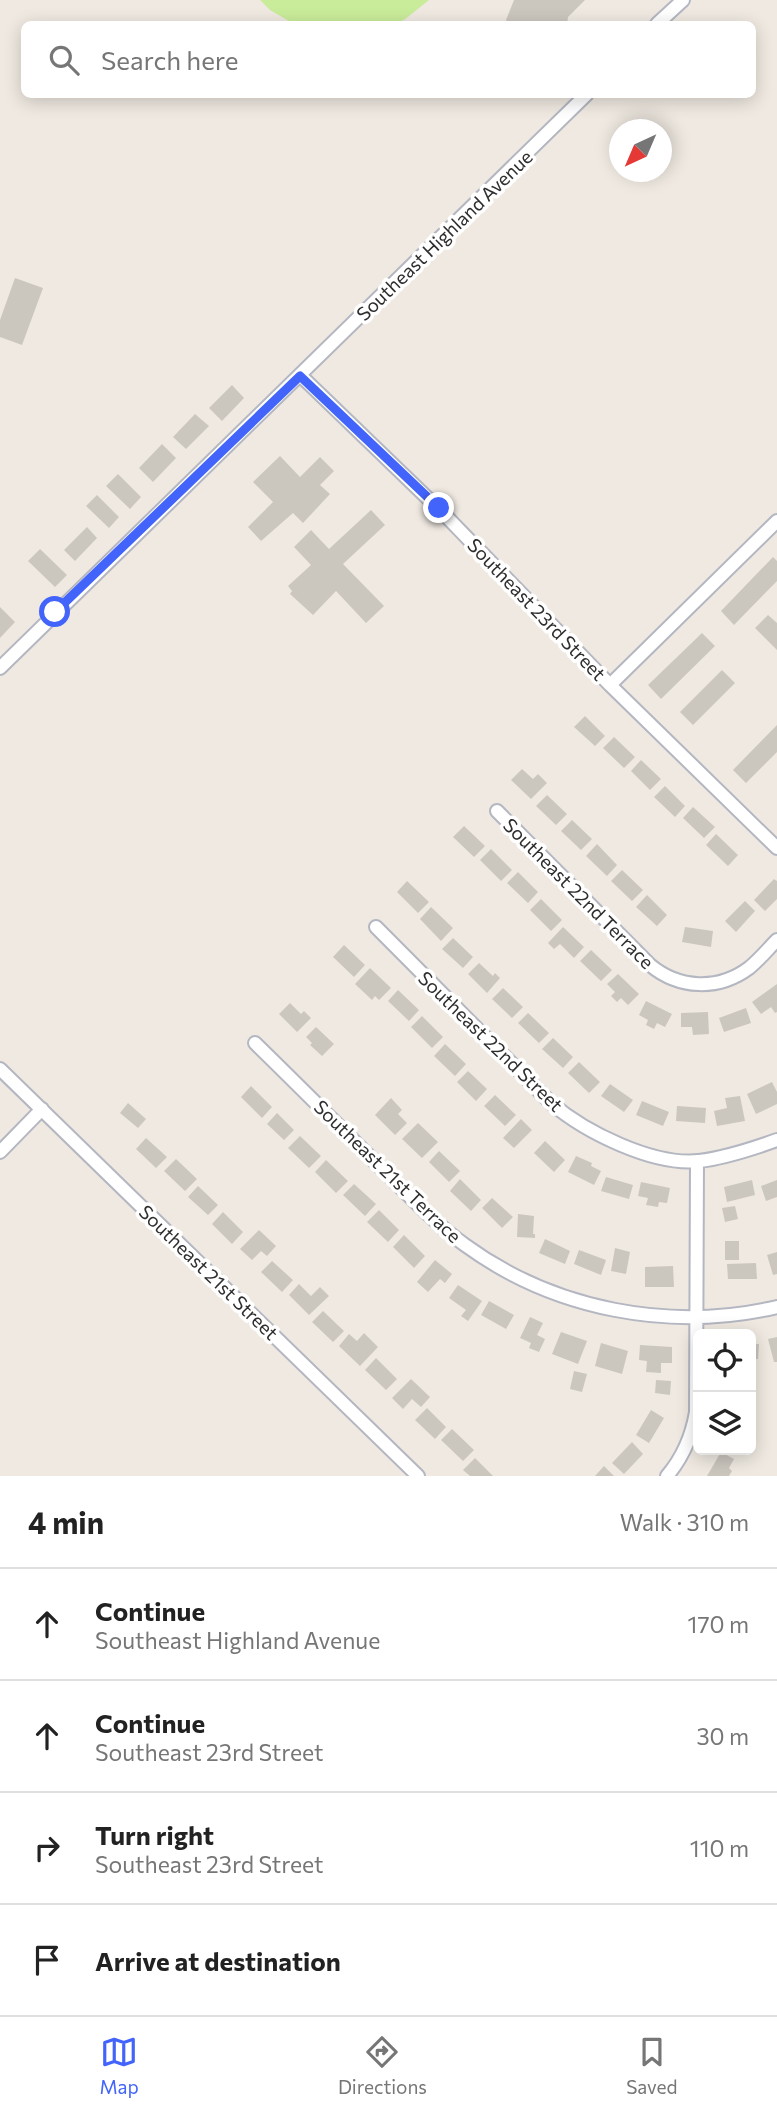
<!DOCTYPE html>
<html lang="en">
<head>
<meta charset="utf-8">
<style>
	body { margin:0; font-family:Commissioner,sans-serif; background:#f6f6f6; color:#222 }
	.controls { position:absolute; right:21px; bottom:21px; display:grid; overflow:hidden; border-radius:10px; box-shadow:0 4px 18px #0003 }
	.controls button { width:63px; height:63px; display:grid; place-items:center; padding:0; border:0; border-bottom:2px solid #e0e0e0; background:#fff; color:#222; font:35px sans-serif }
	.compass { position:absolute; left:609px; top:119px; width:63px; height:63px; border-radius:50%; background:#fff; box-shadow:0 4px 18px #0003; rotate:224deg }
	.stop { position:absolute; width:21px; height:21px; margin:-16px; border:5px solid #4264fb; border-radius:50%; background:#fff }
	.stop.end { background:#4264fb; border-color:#fff; box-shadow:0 2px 7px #0008 }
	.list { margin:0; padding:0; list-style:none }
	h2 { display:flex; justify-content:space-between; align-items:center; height:91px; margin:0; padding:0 28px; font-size:30px }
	h2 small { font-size:23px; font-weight:400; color:#767676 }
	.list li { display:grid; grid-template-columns:46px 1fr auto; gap:21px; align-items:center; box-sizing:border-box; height:112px; padding:0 28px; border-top:2px solid #e0e0e0 }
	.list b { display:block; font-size:26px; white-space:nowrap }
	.list p { margin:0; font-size:23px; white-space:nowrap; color:#767676 }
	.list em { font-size:23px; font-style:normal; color:#767676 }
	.icon { flex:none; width:38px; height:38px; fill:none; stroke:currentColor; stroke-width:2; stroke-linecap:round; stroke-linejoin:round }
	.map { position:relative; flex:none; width:777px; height:1476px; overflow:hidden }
	.search { position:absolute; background:#fff; box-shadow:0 4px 18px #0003; left:21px; right:21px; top:21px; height:77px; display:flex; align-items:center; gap:18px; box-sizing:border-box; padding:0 24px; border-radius:10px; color:#767676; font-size:26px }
	.sheet { height:539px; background:#fff }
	nav { display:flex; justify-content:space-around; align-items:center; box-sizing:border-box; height:98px; border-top:2px solid #e0e0e0; background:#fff; font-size:19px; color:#767676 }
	nav a { display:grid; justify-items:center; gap:4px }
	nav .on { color:#4264fb }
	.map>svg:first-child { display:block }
</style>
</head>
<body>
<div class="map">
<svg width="777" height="1476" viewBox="0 0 777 1476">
	<rect width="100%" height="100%" fill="#efe9e1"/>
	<path fill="#c9ec9a" d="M260 0H429L404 20 393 24H294L270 10Z"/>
	<path fill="#cbc7bf" d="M514 0H585L568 17 567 24H508L506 20Z
		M15 278 43 288 22 345 0 337V320Z
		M232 385 244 398 222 421 209 408Z
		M195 414 209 426 186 449 173 437Z
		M162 444 176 458 153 482 139 468Z
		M280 456 300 477 320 457 334 471 320 485 330 494 303 523 293 513 261 541 248 527 273 502 253 482Z
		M118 474 141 497 130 509 106 486Z
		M97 495 119 517 109 528 86 506Z
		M371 510 385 525 343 564 384 606 366 623 336 591 313 615 290 594 292 591 288 586 311 565 294 547 311 530 329 549Z
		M87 527 97 538 75 561 64 550Z
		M40 549 67 575 55 587 28 561Z
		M773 557 777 561V581L734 625 721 611Z
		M0 607 15 622 0 638Z
		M768 615 777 623V650L755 628Z
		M702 633 715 646 661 699 648 685Z
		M722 670 735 683 693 725 680 712Z
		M585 716 605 736 595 746 574 727Z
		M777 725V752L746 783 733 770Z
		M614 737 635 757 624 768 603 748Z
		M641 760 661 779 650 790 631 771Z
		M522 769 533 779 538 774 547 783 531 799 511 780Z
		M665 786 685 806 675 817 654 797Z
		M547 795 567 814 556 825 536 806Z
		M693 807 715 827 704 838 683 818Z
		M572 820 592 839 581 850 561 831Z
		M464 826 485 846 474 857 453 837Z
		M716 834 738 855 728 866 706 845Z
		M597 844 617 865 607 876 586 856Z
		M491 849 512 870 501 881 480 860Z
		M622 870 643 890 632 901 611 881Z
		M518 872 538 892 528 903 507 883Z
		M774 879 777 881V899L765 911 754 900Z
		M407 881 429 902 418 913 397 892Z
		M647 895 667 915 657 926 636 907Z
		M541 899 562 920 551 931 530 910Z
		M745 901 755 911 736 932 725 921Z
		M431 907 453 928 441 941 420 919Z
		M563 927 584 947 574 958 560 944 554 949 548 943Z
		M685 927 713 931 711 947 682 942Z
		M453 938 473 957 463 968 442 949Z
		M344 945 365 965 354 977 333 957Z
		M591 950 612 970 601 981 580 961Z
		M479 963 493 976 495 973 500 978 487 993 468 974Z
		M370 968 391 988 379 1000 375 996 372 1000 355 984Z
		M618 974 639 994 628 1005 621 998 617 1002 611 996 615 992 607 984Z
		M777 984V1012L775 1013 771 1007 761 1014 752 1002Z
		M503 988 523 1007 512 1018 492 999Z
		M398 990 419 1010 409 1021 388 1001Z
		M646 1001 672 1014 665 1027 657 1023 654 1029 646 1025 648 1020 639 1015Z
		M290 1003 301 1014 304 1011 311 1018 297 1032 279 1014Z
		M746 1008 751 1023 724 1032 719 1018Z
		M708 1012 709 1034 693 1035 692 1027H681V1013Z
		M528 1013 549 1033 539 1043 518 1023Z
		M422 1016 443 1037 432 1048 411 1027Z
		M316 1027 334 1044 322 1056 310 1045 312 1043 306 1037Z
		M553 1038 573 1057 563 1068 542 1049Z
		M445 1044 466 1064 455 1076 434 1056Z
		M579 1062 600 1082 589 1093 568 1073Z
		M468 1071 487 1089 476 1101 457 1082Z
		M772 1082 777 1092V1104L756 1114 747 1094Z
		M610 1084 633 1100 624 1112 601 1096Z
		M251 1086 272 1107 262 1118 241 1097Z
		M495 1095 516 1115 505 1126 484 1106Z
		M740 1096 745 1121 717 1126 714 1111 727 1108 725 1098Z
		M391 1098 402 1110 398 1114 407 1123 395 1135 375 1115Z
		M642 1101 669 1112 663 1126 636 1115Z
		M128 1103 146 1119 138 1128 120 1113Z
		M677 1106 706 1108 705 1123 676 1121Z
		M277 1113 294 1130 284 1140 267 1124Z
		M521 1119 532 1130 514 1148 503 1138Z
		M418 1123 438 1142 422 1158 402 1139Z
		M300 1136 321 1156 309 1168 288 1148Z
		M146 1138 167 1157 156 1168 136 1149Z
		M545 1141 565 1160 554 1172 534 1153Z
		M439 1151 460 1171 449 1182 429 1162Z
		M576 1156 592 1163 591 1166 601 1171 594 1185 568 1172Z
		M176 1159 197 1179 185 1191 164 1171Z
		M326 1160 348 1181 336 1193 315 1172Z
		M606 1177 633 1185 629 1199 601 1191Z
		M460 1179 481 1200 471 1211 450 1191Z
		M752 1180 755 1195 727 1202 724 1187Z
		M777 1180V1197L766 1201 761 1186Z
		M641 1182 670 1188 667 1203 659 1202 658 1207 646 1205 648 1198 638 1196Z
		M354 1184 376 1204 365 1216 343 1195Z
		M198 1186 218 1205 208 1215 188 1197Z
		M492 1198 513 1217 502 1228 482 1208Z
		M735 1206 738 1219 725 1222 722 1208Z
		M379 1210 399 1230 388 1242 367 1222Z
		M223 1212 243 1232 232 1244 212 1224Z
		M518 1214 534 1216 533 1234H535V1238L517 1237Z
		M259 1230 276 1246 267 1256 261 1251 252 1260 240 1249Z
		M404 1235 425 1256 414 1268 393 1247Z
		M545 1239 570 1251 565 1264 539 1253Z
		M725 1241H739V1260H725Z
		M615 1248 630 1252 626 1274 611 1271Z
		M579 1250 606 1260 601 1275 574 1264Z
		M777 1252V1274L773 1275 767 1255Z
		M435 1260 452 1274 445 1283 440 1279 428 1292 417 1282Z
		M272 1261 293 1280 282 1292 261 1272Z
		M756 1263 757 1279H728L727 1264Z
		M673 1266 674 1287H645V1267Z
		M299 1284 311 1296 320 1287 329 1296 309 1315 289 1295Z
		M458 1285 482 1301 468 1321 461 1316 466 1310 449 1298Z
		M489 1301 514 1315 506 1329 481 1315Z
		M323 1311 344 1331 333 1342 312 1322Z
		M530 1317 543 1323 537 1335 545 1339 539 1352 529 1348 531 1343 520 1338Z
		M561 1332 587 1341 578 1364 552 1354Z
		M364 1333 378 1347 360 1366 339 1346 349 1334 357 1341Z
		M777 1337V1362H774L768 1339Z
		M601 1343 628 1351 622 1374 595 1366Z
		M751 1344H759L758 1359H751Z
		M640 1345 672 1347V1363H661V1373L646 1372 647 1361 639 1360Z
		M376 1358 397 1379 386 1390 365 1370Z
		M574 1371 587 1374 582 1392 570 1389Z
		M411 1379 430 1397 421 1407 412 1399 403 1409 392 1398Z
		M656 1380 671 1381 670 1395 655 1393Z
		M427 1408 446 1427 435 1439 415 1420Z
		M651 1410 664 1418 649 1443 636 1435Z
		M452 1429 474 1450 463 1461 441 1440Z
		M632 1442 643 1454 624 1474 612 1463Z
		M721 1452 734 1459 729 1468 732 1471 729 1476H707Z
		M475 1458 493 1476H470L463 1470Z
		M604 1466 614 1476H595Z"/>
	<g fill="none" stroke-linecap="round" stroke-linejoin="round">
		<g stroke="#b4b7c1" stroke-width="16">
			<path id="minor" d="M657 24 683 0
				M300 375 442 512 610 685 777 848
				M0 668 587 94
				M610 685 777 521
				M497 811 650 965C679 989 718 991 749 968 759 960 768 949 777 940
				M376 927 551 1103C585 1132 653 1166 699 1161 725 1158 752 1149 777 1140
				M255 1043C297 1084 338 1125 379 1166 407 1193 433 1222 465 1245 554 1310 670 1332 777 1307
				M0 1069 418 1476
				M0 1152 42 1109
				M667 1476C683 1457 692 1436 696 1412L697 1161"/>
		</g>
		<use href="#minor" stroke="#fff" stroke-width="12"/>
	</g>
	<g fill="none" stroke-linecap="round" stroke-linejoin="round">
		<path stroke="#4264fb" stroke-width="9" d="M55 612 300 376 439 508"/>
	</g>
	<g text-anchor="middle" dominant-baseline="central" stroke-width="7" stroke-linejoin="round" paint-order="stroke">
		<g font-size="19" fill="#2e2e2e" stroke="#fff">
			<text transform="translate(444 235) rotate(-44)">Southeast Highland Avenue</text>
			<text transform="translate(537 609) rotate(46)">Southeast 23rd Street</text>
			<text transform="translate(579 893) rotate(45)">Southeast 22nd Terrace</text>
			<text transform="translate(491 1041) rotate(44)">Southeast 22nd Street</text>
			<text transform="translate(388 1171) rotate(44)">Southeast 21st Terrace</text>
			<text transform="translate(209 1272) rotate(44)">Southeast 21st Street</text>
		</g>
	</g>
</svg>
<div class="controls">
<button><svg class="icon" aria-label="locate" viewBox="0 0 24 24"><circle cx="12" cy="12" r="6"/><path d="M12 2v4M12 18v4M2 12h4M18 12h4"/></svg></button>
<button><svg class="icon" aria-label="layers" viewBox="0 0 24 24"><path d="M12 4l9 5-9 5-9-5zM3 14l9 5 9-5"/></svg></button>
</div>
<svg class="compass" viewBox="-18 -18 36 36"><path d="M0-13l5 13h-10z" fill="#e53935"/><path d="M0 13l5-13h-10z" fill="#767676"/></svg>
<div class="stop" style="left:55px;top:612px"></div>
<div class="stop end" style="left:439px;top:508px"></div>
<div class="search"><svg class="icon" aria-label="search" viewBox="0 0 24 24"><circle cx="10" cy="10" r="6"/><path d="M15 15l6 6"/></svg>Search here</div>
</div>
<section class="sheet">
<h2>4 min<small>Walk · 310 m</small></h2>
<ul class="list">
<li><svg class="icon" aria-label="ahead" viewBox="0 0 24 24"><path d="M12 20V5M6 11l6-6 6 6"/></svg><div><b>Continue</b><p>Southeast Highland Avenue</p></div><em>170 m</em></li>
<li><svg class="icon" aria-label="ahead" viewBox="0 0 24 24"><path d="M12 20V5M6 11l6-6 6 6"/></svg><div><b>Continue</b><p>Southeast 23rd Street</p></div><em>30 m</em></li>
<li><svg class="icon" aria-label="right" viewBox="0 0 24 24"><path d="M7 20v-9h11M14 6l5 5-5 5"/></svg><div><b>Turn right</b><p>Southeast 23rd Street</p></div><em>110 m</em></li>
<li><svg class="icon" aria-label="arrive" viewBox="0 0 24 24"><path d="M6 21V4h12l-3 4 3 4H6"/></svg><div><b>Arrive at destination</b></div></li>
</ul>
</section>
<nav>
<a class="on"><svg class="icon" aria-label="map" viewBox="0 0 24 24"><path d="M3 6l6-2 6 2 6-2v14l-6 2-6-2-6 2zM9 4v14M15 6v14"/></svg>Map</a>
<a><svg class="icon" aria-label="directions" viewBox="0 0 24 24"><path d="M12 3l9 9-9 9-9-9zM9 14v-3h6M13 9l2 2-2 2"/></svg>Directions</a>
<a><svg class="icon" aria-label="saved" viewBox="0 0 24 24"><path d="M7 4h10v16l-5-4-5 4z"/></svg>Saved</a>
</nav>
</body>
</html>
